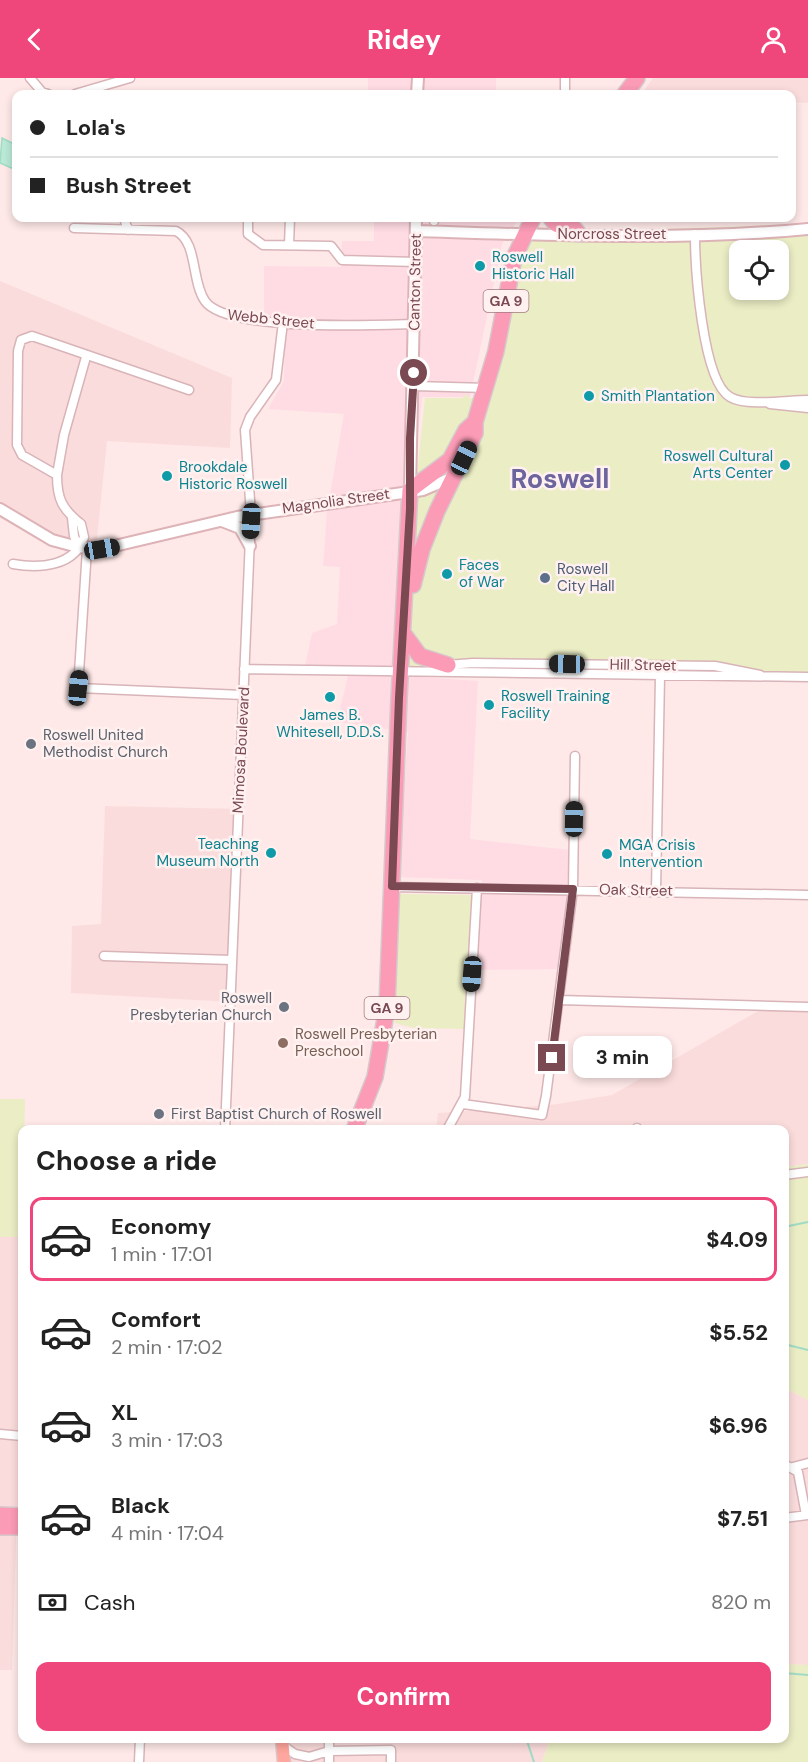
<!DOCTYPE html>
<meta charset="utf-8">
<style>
:root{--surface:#fff;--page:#f2f2f2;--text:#222;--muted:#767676;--line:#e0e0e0;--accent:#ef467c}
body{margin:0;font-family:"DM Sans",sans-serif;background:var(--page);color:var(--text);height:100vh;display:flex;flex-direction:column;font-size:22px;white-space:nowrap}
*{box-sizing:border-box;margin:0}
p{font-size:20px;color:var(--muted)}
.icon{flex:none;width:33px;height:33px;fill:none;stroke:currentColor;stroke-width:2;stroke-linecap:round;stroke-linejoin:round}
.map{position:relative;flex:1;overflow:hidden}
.details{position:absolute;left:18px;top:1047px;width:771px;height:618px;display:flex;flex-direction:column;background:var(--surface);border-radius:12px;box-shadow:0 3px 9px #0003}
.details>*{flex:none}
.hud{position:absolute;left:12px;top:12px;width:784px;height:132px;border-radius:12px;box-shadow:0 3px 9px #0003;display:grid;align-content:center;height:132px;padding:0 18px;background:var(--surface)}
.fabs{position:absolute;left:729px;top:162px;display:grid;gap:12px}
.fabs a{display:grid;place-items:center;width:60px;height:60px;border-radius:12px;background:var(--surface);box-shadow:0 3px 9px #0003;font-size:30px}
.end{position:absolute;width:27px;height:27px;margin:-14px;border:8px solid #7a4952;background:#fff;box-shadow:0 0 0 3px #fff}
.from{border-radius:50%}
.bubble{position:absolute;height:42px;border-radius:12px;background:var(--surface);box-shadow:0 3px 9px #0003;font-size:20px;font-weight:700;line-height:42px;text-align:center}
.car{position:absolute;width:18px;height:36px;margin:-18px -9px;border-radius:8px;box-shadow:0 0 4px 2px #0007;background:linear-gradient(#222 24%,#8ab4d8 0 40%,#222 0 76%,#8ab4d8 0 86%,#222 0)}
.hud b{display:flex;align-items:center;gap:21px;height:57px;font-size:22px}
.hud b+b{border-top:2px solid var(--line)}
.hud i{width:15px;height:15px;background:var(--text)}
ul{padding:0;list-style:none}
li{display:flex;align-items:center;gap:18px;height:84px;margin:0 12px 9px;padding:0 6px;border:3px solid transparent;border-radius:12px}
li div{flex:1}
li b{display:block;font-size:22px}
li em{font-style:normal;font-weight:700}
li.on{border-color:var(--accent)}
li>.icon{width:54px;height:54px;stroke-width:1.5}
h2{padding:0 18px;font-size:27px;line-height:72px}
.pay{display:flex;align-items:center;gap:15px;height:66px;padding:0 18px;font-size:22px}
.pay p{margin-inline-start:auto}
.primary-button{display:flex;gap:12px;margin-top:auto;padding:12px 18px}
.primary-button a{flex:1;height:69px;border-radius:12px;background:var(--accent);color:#fff;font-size:24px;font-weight:700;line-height:69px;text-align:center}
header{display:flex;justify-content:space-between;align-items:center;height:78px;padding:0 18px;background:var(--accent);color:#fff;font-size:27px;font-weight:700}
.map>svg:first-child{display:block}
</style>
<header><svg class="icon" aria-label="back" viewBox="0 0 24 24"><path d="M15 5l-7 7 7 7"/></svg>Ridey<svg class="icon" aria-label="person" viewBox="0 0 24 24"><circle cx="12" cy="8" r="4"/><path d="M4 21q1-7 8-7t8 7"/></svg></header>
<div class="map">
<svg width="808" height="1684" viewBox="0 0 808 1684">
<rect width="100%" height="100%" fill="#fee9e8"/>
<path fill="#fbdcdc" d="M653,0H808V25L792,24V16H675L643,14Z
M0,203L232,300L230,370L107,363L95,479L54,468L0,431Z
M105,728L241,731L232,924L71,915L72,848L101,846Z
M765,929L808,931V1086L785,1089L784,1052H436L438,1035L551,1027L612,1017Z
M0,1159H22V1428L17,1431L12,1592H0Z
M785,1310L808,1322V1587L785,1586Z
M397,1660L550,1661L542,1684H286L284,1661L397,1664Z"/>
<path fill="#ffdbe4" d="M368,0H496V16H368Z
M374,140H519L502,166L470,319H422L392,597L478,603L470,761L570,772L560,891L478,892L482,802L398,799L408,654L337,644L350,589L305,588L312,555L337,546L340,489L323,488L327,434L344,336L268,331L284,303L285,242L264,236V188L341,189L342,163H374Z"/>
<path fill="#ebedc5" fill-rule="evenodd" d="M808,146V599L612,592H407L415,415L425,320H462L466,316L469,320H485L512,201L534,155ZM740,172H778V212H740Z
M400,816L473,817L464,951L414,950L395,945Z
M0,1021H25L22,1159H0Z
M808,1086V1322L785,1310L784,1089Z
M785,1586L808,1587V1684H542L550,1661L784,1660Z"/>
<path fill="#bae9d7" stroke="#a0dcc5" stroke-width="1.5" d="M2,60L16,67V92L0,85Z"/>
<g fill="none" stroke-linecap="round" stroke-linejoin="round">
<path stroke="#a0dcc5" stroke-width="2" d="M784,1149L808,1144
M784,1266L808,1272
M784,1595L808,1597
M526,1660L534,1684"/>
<g stroke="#d8b4b8" stroke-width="11">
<path id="street" d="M30,0L42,14L48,16
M75,16L130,0
M565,16V0
M124,140L128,152
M248,140V156L263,167L331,168L342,182L416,184
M434,143V140
M74,150L176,153C198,164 191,203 205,223C226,254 376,247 415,246
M695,156C695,188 702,303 730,319C747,329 788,322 808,322
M289,167L290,140
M414,308L487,310
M770,326L808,330
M57,397L64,357L86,279
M72,440L74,458L78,469
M87,471L78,610L243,617
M13,486C40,491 75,488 84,459L81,446C62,431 57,421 57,397L22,377L17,367L18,273L21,262L32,258L189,312
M447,587L473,585L715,588L760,597
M244,591L808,599
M392,809L808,817
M656,813L660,598
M104,878L232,882
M560,922L808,929
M463,1026L542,1037L546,1018L573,811L575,678
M225,1052L251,436L245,352L250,339L276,302L283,244
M447,1052L465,1019L477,810
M637,1052V1050
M784,1097L808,1094
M0,1356L22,1358
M784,1386L798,1394L806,1437
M793,1389L808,1385
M784,1440L808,1437
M282,1667L295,1676L309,1679L329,1673L391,1672V1684
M139,1684L140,1660
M329,1684V1660"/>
</g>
<g stroke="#ddb3b7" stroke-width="14">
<path id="secondary" d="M417,16L418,0
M416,153C546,157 678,163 808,151
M410,412L416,140
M0,431L52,462L78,469L102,471L237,439L423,412L451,400
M222,443L240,450L250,468"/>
</g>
<g stroke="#d7c8cb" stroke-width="15">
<path id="primary" d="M282,1660L284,1684"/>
</g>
<g stroke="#d7c8cb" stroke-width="18">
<path id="highway" d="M625,16L637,0
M551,140C556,149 563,149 573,149L579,156
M413,507L422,471L437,433L475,355V344L496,273L514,180L533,140
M403,555L420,578L448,587
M354,1052L375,999L387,929L399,620L410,412L450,382L466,352L475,344
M0,1437L22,1438
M0,1449H22"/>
</g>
<use href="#street" stroke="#fff" stroke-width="8"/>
<use href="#secondary" stroke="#fff" stroke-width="10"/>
<use href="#primary" stroke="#ffa69e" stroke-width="12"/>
<use href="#highway" stroke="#fb9bb6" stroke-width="15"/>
</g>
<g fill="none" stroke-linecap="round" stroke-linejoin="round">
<path stroke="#7a4952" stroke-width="8" d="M414,295L410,360V431L399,620L392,808L573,811L552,980"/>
</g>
<g fill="#0f9aa8" stroke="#fff1f0" stroke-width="2">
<circle cx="480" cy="188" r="6"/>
<circle cx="589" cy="318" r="6"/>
<circle cx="785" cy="387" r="6"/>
<circle cx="167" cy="398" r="6"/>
<circle cx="447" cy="496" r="6"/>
<circle cx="330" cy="619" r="6"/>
<circle cx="489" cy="627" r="6"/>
<circle cx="271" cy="775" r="6"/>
<circle cx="607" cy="776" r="6"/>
</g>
<circle fill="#5c6f8a" stroke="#fff1f0" stroke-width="2" cx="545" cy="500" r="6"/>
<g fill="#6b7280" stroke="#fff1f0" stroke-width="2">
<circle cx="31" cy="666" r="6"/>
<circle cx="284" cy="929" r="6"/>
<circle cx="159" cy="1036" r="6"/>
</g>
<circle fill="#8d6e63" stroke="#fff1f0" stroke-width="2" cx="283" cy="965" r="6"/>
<g text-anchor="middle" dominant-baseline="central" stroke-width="5" stroke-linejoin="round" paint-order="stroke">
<g fill="#fff1f0" stroke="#a27b81" stroke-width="1.5">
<rect x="483.5" y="212" width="45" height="22" rx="4.5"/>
<rect x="364.5" y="919" width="45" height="22" rx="4.5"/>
</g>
<g font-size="14" font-weight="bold" fill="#7a4952">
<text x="506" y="223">GA 9</text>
<text x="387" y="930">GA 9</text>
</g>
<g font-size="15" fill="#7a4952" stroke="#fff1f0">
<text x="612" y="156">Norcross Street</text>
<text transform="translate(415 204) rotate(-89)">Canton Street</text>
<text transform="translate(271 241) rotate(6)">Webb Street</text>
<text transform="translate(336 423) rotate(-8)">Magnolia Street</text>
<text transform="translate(643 587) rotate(1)">Hill Street</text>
<text transform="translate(241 672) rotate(-87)">Mimosa Boulevard</text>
<text transform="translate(636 812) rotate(1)">Oak Street</text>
</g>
<g font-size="15" fill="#0d838f" stroke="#fff1f0" text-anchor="start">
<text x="492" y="179">Roswell<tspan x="492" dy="17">Historic Hall</tspan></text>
<text x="601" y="318">Smith Plantation</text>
<text x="773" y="378" text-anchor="end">Roswell Cultural<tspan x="773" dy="17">Arts Center</tspan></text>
<text x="179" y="389">Brookdale<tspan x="179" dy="17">Historic Roswell</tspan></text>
<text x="459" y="487">Faces<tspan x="459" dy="17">of War</tspan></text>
<text x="501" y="618">Roswell Training<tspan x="501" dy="17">Facility</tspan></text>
<text x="330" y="637" text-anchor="middle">James B.<tspan x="330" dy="17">Whitesell, D.D.S.</tspan></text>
<text x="259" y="766" text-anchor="end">Teaching<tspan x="259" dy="17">Museum North</tspan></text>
<text x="619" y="767">MGA Crisis<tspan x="619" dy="17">Intervention</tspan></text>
</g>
<g font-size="15" fill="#4e5e75" stroke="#fff1f0" text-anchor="start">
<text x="557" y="491">Roswell<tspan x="557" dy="17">City Hall</tspan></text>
</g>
<g font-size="15" fill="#5b616d" stroke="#fff1f0" text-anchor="start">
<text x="43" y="657">Roswell United<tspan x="43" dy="17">Methodist Church</tspan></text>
<text x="272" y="920" text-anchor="end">Roswell<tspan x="272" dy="17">Presbyterian Church</tspan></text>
<text x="171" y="1036">First Baptist Church of Roswell</text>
</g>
<g font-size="15" fill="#785e54" stroke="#fff1f0" text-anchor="start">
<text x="295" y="956">Roswell Presbyterian<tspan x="295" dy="17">Preschool</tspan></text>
</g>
<g font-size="27" font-weight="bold" fill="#6c659d" stroke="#fff1f0">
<text x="560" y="400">Roswell</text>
</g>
</g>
</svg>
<div class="fabs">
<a><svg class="icon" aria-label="locate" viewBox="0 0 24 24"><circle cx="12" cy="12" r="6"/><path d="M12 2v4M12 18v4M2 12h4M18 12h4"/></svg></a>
</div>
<i class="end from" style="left:414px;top:295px"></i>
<i class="end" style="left:552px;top:980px"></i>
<div class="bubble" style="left:573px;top:958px;width:99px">3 min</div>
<i class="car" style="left:464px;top:380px;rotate:25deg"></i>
<i class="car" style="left:251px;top:443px;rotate:183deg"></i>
<i class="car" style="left:102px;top:471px;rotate:81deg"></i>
<i class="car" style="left:567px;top:586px;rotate:271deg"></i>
<i class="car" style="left:78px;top:610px;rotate:6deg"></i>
<i class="car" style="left:574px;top:741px;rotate:1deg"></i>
<i class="car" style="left:472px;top:896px;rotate:184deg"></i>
<div class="hud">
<b><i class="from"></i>Lola's</b>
<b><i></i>Bush Street</b>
</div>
<section class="details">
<h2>Choose a ride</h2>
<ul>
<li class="on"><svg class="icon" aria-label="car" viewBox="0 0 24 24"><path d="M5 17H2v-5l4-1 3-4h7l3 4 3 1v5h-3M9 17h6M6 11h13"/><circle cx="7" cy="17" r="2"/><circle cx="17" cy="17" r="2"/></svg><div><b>Economy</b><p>1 min · 17:01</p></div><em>$4.09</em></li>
<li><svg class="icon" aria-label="car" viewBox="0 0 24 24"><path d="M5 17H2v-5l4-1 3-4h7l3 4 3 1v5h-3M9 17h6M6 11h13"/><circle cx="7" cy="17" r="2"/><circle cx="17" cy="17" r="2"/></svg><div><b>Comfort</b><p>2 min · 17:02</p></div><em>$5.52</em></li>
<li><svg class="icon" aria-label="car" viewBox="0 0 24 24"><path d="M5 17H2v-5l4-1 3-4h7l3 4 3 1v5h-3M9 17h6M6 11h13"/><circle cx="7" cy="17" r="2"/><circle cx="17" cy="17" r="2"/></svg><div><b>XL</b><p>3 min · 17:03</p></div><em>$6.96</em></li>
<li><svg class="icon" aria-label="car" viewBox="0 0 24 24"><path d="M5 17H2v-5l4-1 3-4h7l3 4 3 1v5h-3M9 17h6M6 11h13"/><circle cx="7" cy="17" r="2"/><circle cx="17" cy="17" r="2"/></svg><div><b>Black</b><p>4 min · 17:04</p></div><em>$7.51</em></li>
</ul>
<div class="pay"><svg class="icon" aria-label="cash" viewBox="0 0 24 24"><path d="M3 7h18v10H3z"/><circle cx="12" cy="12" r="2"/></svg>Cash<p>820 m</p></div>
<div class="primary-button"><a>Confirm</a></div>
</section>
</div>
